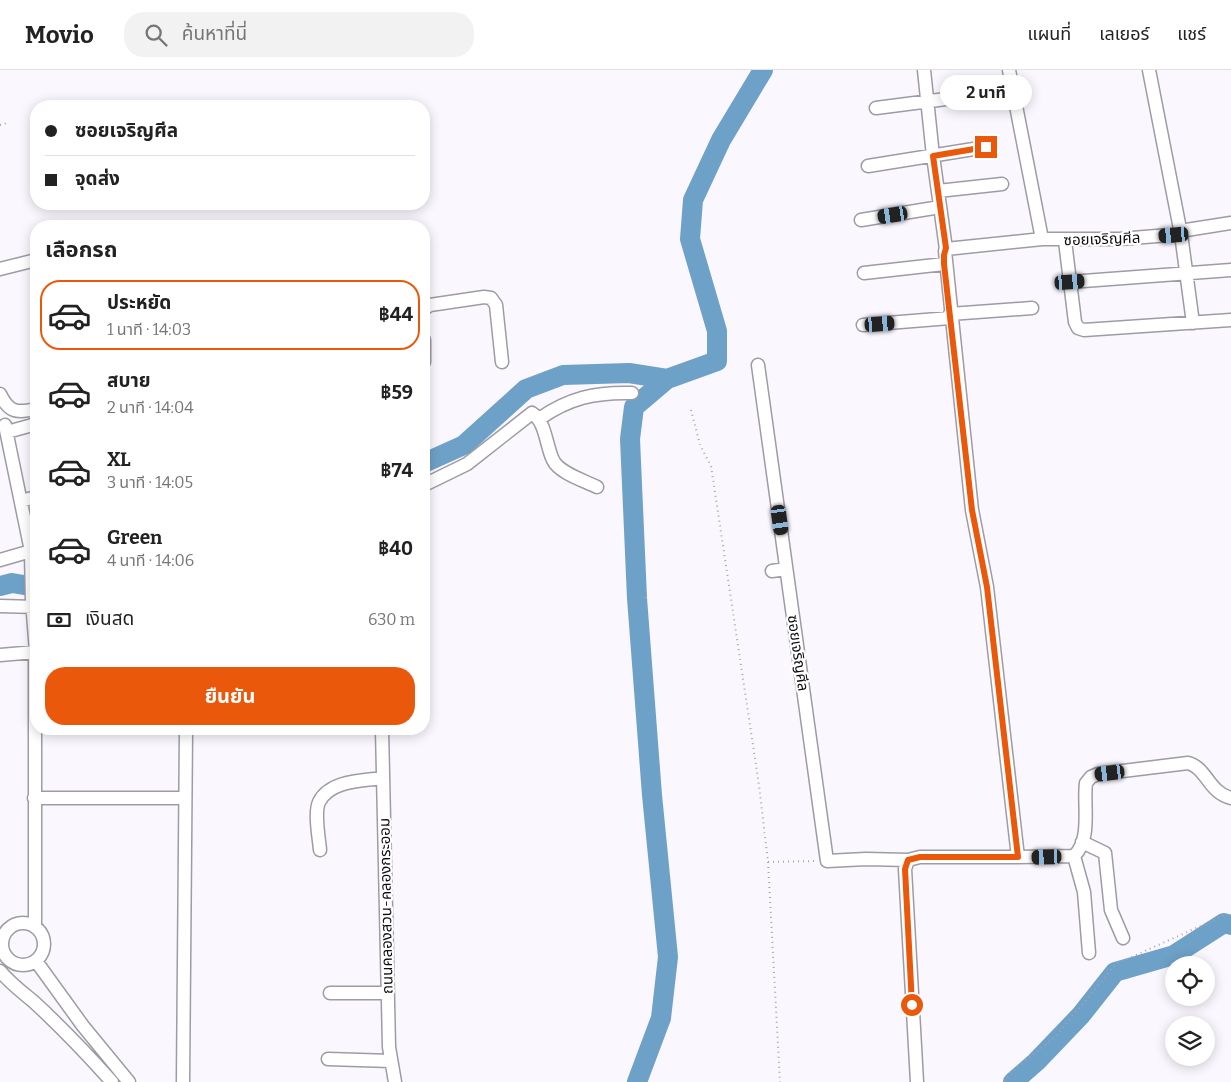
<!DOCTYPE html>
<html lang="th">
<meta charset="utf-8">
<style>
:root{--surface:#fff;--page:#f2f2f2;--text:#222;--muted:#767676;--line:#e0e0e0;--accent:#ea580c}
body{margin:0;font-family:Bitter,"Noto Sans Thai",serif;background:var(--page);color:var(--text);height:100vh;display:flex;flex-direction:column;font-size:19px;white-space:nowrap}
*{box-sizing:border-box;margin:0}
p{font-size:16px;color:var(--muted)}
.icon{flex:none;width:28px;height:28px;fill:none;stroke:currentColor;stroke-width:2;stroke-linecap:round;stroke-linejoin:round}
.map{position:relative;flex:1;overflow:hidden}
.panel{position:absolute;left:30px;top:150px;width:400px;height:515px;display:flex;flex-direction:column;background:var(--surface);border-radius:20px;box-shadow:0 2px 12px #0003}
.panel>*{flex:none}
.top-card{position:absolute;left:30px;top:30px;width:400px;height:110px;border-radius:20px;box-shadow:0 2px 12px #0003;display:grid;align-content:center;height:110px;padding:0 15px;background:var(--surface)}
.controls{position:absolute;left:1165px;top:886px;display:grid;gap:10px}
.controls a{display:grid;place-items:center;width:50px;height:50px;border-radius:50%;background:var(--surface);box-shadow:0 2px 12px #0003;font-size:25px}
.end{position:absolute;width:22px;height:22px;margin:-11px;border:6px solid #ea580c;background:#fff;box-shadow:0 0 0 2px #fff}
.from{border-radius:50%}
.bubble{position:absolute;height:35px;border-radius:18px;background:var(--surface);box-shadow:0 2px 12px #0003;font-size:16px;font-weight:700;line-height:35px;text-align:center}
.car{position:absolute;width:15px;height:30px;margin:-15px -8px;border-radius:6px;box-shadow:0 0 4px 1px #0007;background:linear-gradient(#222 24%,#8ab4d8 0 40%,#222 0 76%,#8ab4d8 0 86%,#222 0)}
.top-card b{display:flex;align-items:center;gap:18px;height:48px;font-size:19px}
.top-card b+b{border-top:1px solid var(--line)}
.top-card i{width:12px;height:12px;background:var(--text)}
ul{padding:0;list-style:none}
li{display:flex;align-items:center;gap:15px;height:70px;margin:0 10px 8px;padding:0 5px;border:2px solid transparent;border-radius:20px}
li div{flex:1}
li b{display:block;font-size:19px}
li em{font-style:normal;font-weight:700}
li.active{border-color:var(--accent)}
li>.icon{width:45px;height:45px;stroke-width:1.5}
h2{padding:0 15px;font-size:22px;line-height:60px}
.pay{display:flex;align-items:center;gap:12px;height:55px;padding:0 15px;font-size:19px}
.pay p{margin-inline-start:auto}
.button{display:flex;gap:10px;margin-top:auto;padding:10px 15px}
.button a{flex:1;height:58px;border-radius:20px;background:var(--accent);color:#fff;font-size:20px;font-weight:700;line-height:58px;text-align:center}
header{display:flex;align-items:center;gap:30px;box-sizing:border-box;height:70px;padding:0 25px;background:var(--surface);border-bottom:1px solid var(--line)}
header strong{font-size:24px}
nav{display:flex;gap:28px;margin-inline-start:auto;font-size:18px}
.search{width:350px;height:45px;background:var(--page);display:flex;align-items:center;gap:12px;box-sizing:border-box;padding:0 18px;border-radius:20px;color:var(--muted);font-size:19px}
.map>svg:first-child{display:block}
</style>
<header>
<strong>Movio</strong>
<div class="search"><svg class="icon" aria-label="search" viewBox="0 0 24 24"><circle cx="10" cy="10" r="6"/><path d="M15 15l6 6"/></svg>ค้นหาที่นี่</div>
<nav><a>แผนที่</a><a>เลเยอร์</a><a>แชร์</a></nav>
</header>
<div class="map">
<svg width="1231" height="1012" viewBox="0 0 1231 1012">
<rect width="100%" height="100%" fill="#faf7fe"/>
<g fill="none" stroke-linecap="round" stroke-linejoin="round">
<path stroke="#6ea1c8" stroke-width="20" d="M424,393L464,375L526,319L563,305L629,303L667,309
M0,516L12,513L36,517
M637,1012L661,948L668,887L652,725L637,528L630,369L634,337L667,309L717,291V261L690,169L693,130L721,70L763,0
M1013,1012L1036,992L1081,945L1115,902L1174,885L1224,853L1231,855"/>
<g stroke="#9f9ba4" stroke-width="15">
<path id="minor" d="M924,0L933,86L946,179
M1009,0L1042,169
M1149,0L1181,164L1193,253
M876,38L1000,22
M868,96L986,77
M938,121L1002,114
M861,150L940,137
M1180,161L1231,153
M1065,171L1075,252L1078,258L1084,260L1231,250
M0,199L36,190
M864,203L944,194
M1070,212L1231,200
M424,239L430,235L484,227L491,228L496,235L502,292
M950,244L1032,238
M863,255L950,248
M424,270V292
M758,295L827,791L866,789L908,790L920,787H1018L987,517L972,440L945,181L946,179L1042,169H1120L1181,164
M0,324C9,343 17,343 36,339
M539,349C569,328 595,322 632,323
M5,355L31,481L32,531L36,582
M7,362L36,354
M424,415L467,394L532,343C546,352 546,376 553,390C559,403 585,411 597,417
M21,431L36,427
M0,490L31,481L36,484
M772,501L786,499
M0,536L36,537
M0,585L35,582V856
M382,659L389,977L395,1012
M34,728H185
M1082,772L1105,783L1111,840L1123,868
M320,780C319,768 314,743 319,732C330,710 362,711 383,708
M1074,786L1084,822L1089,883
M1018,787L1074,786C1092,769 1083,735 1086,713L1091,707L1098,704L1188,693C1207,698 1208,722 1231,728
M908,790L905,799L917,1012
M2 874a21 21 0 1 1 42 0a21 21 0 1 1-42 0Z
M36,891L83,956L129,1012
M0,901C10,913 22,922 34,932C61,957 87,984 112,1012
M330,923H388
M328,989L391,991
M183,1012L186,659"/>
</g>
<path stroke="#a7a5aa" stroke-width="2" stroke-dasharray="1 4" stroke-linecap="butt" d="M0,55L7,53
M691,340L700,375L711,396L759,715L768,792L815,791
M768,792L780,1012
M1005,1012L1010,1003L1055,967L1116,894L1225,845H1231"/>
<use href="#minor" stroke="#fff" stroke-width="12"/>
</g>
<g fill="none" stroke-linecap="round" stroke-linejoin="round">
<path stroke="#ea580c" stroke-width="6" d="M912,935L905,799L908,790L920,787H1018L987,517L972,440L944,194V185L946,178L933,86L986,77"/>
</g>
<g text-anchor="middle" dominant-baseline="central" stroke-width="4.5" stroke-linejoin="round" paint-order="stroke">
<g font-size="15" fill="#0d0c0f" stroke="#fff">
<text transform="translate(1102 169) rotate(-2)">ซอยเจริญศีล</text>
<text transform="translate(798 583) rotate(82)">ซอยเจริญศีล</text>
<text transform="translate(386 836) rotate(-91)">ถนนคลองสวน-คลองกระออม</text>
</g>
</g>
</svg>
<div class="controls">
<a><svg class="icon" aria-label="locate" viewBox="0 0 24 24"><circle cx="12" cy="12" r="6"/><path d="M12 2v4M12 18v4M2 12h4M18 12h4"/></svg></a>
<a><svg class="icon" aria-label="layers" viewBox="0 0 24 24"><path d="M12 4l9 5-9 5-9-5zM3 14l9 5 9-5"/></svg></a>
</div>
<i class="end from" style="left:912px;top:935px"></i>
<i class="end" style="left:986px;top:77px"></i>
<div class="bubble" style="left:940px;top:5px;width:92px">2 นาที</div>
<i class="car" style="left:893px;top:145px;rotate:261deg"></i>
<i class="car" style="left:1174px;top:165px;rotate:265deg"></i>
<i class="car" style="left:1070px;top:212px;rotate:86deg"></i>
<i class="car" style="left:880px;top:254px;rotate:86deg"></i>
<i class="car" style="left:780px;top:450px;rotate:172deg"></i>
<i class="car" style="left:1110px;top:703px;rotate:263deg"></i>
<i class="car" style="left:1047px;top:787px;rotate:268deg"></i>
<div class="top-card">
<b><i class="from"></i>ซอยเจริญศีล</b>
<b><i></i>จุดส่ง</b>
</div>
<section class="panel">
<h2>เลือกรถ</h2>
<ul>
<li class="active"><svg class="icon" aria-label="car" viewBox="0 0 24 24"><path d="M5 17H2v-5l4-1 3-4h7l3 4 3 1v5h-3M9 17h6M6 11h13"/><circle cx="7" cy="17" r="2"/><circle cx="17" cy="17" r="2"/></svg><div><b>ประหยัด</b><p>1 นาที · 14:03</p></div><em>฿44</em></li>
<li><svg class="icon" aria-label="car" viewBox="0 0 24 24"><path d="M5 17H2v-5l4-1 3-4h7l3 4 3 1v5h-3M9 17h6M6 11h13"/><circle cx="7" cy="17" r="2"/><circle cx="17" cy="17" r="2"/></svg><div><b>สบาย</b><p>2 นาที · 14:04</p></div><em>฿59</em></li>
<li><svg class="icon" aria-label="car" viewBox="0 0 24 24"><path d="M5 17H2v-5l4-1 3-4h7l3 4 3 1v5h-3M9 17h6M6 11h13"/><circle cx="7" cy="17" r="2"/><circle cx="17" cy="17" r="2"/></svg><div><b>XL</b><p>3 นาที · 14:05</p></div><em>฿74</em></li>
<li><svg class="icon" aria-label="car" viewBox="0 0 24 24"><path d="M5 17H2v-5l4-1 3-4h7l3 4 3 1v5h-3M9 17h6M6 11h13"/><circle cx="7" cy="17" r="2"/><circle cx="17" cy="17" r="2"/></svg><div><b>Green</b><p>4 นาที · 14:06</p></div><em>฿40</em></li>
</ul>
<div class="pay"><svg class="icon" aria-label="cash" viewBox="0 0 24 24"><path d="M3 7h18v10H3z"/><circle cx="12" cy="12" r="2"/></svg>เงินสด<p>630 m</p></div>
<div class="button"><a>ยืนยัน</a></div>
</section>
</div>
